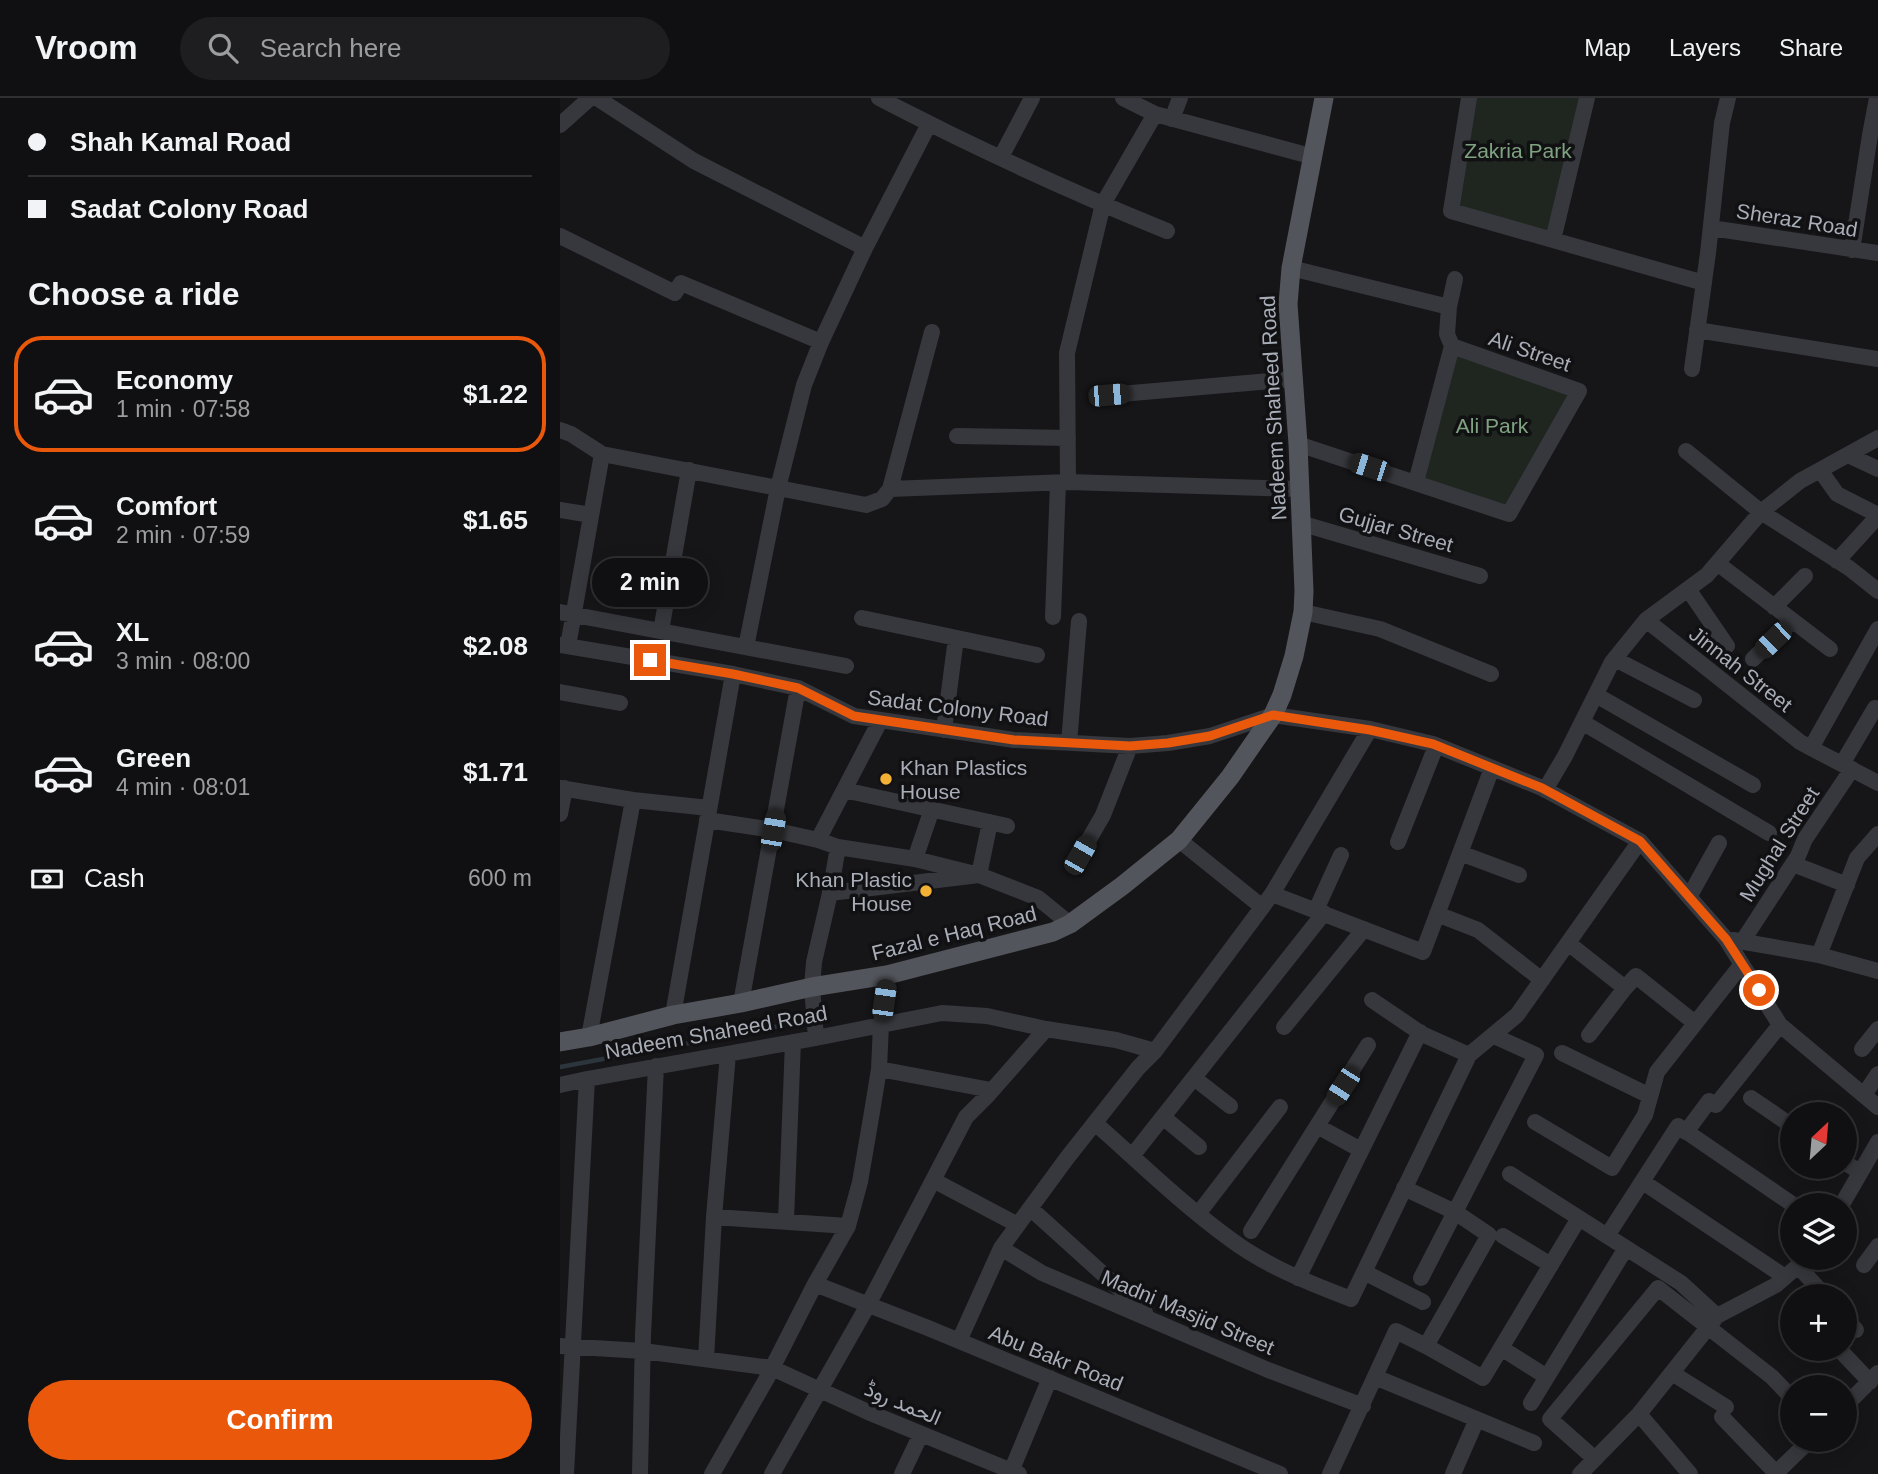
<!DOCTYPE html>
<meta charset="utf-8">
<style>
:root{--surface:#101012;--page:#1e1e20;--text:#f1f3f6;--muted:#9c9d9f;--line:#303032;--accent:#ea580c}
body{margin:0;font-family:Helvetica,Vazirmatn,sans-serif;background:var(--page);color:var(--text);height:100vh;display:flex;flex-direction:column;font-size:26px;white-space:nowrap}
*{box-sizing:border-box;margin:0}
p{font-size:23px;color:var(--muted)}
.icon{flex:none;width:38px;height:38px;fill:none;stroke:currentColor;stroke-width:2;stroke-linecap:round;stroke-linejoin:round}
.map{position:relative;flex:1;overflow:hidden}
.drawer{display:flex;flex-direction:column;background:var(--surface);width:560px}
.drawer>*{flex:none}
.hud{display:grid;align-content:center;height:154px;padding:0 28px;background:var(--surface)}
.needle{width:46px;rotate:26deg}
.fabs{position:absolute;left:1220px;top:1004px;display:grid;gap:14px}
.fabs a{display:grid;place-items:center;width:77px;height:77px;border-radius:50%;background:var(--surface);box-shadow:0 4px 18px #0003,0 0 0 2px var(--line);font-size:35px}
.end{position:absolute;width:32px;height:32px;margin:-16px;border:9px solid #ea580c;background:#fff;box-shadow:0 0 0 4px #fff}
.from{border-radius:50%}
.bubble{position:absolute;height:49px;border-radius:24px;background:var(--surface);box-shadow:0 4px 18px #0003,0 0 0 2px var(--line);font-size:23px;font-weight:800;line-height:49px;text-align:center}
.car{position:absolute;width:21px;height:42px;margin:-21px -10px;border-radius:9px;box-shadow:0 0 5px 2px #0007;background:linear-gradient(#222 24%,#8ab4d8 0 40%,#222 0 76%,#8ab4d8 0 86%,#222 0)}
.hud b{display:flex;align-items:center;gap:24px;height:66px;font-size:26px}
.hud b+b{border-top:2px solid var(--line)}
.hud i{width:18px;height:18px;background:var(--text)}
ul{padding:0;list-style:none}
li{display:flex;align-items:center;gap:21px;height:116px;margin:0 14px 10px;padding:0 14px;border:4px solid transparent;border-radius:28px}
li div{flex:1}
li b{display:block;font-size:26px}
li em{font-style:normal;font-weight:800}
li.on{border-color:var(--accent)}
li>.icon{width:63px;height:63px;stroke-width:1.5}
h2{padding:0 28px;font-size:32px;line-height:84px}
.pay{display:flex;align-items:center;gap:18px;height:77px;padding:0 28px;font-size:26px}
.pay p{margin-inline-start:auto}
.cta{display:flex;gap:14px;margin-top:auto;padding:14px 28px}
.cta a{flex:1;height:80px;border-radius:42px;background:var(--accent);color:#fff;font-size:28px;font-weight:800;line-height:80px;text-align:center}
header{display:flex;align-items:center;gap:42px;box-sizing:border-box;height:98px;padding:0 35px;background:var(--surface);border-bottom:2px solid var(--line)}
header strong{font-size:33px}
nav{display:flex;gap:38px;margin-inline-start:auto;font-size:24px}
.search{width:490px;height:63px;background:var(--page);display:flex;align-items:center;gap:18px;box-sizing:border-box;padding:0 24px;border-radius:38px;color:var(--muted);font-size:26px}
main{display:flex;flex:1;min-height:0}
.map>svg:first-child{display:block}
</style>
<header>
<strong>Vroom</strong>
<div class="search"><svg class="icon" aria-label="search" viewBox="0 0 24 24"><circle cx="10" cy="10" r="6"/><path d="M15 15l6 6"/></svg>Search here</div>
<nav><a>Map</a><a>Layers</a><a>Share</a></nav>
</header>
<main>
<section class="drawer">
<div class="hud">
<b><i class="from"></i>Shah Kamal Road</b>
<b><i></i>Sadat Colony Road</b>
</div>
<h2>Choose a ride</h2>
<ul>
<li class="on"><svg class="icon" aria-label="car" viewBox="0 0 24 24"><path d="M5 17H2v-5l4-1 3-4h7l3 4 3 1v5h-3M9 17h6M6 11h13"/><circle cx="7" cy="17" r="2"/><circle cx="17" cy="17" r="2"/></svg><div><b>Economy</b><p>1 min · 07:58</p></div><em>$1.22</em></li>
<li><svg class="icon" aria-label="car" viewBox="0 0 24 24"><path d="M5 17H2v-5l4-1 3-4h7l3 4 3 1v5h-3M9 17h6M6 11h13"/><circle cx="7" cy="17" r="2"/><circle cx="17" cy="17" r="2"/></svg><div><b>Comfort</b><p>2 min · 07:59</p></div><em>$1.65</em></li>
<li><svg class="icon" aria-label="car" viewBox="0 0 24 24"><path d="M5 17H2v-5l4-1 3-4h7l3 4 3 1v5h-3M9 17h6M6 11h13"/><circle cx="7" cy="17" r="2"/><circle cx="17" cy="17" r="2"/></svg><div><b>XL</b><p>3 min · 08:00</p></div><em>$2.08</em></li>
<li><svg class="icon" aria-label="car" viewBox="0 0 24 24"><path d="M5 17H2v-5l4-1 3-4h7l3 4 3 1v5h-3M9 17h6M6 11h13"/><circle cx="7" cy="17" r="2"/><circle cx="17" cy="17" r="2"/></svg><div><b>Green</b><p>4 min · 08:01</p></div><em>$1.71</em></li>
</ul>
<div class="pay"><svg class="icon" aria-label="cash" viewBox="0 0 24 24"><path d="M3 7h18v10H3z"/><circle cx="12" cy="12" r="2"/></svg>Cash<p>600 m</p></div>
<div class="cta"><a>Confirm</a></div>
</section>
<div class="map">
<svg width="1318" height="1376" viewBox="0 0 1318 1376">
<rect width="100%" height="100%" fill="#161618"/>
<path fill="#1e261f" d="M915,0H1023L990,137L894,110Z
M892,248L1019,293L949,416L856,384Z"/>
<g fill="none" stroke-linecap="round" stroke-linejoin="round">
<path stroke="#2c353c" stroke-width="4.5" d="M0,969L246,923"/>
<path stroke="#37383d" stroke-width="16" d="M37,0L134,63L305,150
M319,0C413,49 509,93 607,133
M563,0L595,16L754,59
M909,0L891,113L1144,185
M595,16L543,106L507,255L508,384L739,391
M612,21L620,0
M0,27L30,0
M441,59L472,0
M1151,130L1318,155
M0,138L115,195L121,185L261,244
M993,142L1027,0
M1292,152L1310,37L1317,0
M731,170L889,209
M1137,232L1318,261
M892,248L887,236L889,209L895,181
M1132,271L1148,155L1162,25L1168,0
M549,297L734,281
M0,332L11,336L42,356L306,407L322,401L330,391L508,384
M397,338L508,340
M738,346L949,416L1019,293L892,248L856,384
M1126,353L1201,414L1289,470L1318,493
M1288,357L1318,371
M1260,372L1277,396L1318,417
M330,391L372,234
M0,412L31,417
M740,425L920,478
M1277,463L1318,418
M1157,465L1270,551
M1128,491L1167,548
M1214,509L1245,478
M0,514L286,568
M743,514L820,531L931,576
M493,519L498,385
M302,520L477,557
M1086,522L1240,644L1251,650
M1318,531L1251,650L1318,685
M101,533L129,372
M0,547L173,576L238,590L294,618L454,642L570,648L608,645L650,638L713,617L810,631L873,646L982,690L1080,743L1166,841L1220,927L1318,1009
M8,548L42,356
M186,549L218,390L244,287L261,244L305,150L369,26
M1055,561L1134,602
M1193,561L1232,523
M0,594L60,605
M1036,597L1193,687
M1022,624L1209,735
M384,632L396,540
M509,645L519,523
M1282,666L1315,610L1318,612
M0,690L73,702L149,710
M284,692L447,728
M985,692L1005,658L1052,564L1086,522L1147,477L1201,414L1240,383L1318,340
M0,716L5,690
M147,722L213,732L258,742L278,749L355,761L419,777L478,800L510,826
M258,742L320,623
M619,742L701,808
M838,744L876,648
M900,755L959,777
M520,757L543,717L570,648
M355,761L372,711
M1233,766L1287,787
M270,795L419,777L430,724
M712,796L863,854L932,670
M1129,799L1159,745
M756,812L781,757
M877,816L918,832L982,882
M1173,842L1259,857L1318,873
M1182,844L1238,758L1245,741L1292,671
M1008,845L1065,890L1076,878L1135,925
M1259,857L1297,760L1318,736
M812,902L862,936L909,957L957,917L1080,743
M181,905L238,590
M113,917L173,576
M724,929L804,831
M1029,937L1065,890
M29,939L73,702
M256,940L252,889L254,864L270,795L278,749
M1302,951L1318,931
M1002,955L1090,998
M319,971L431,992
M634,980L670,1008
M0,987L27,981L256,940L382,915L427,918L486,931L556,942L595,953
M1304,997L1318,976
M1191,1000L1232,1028
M603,1019L639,1049
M975,1024L1052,1070L1085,1017L1097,974L1182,866
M535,1025C579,1064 622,1106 670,1141C706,1168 749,1185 791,1201L909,957
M757,1028L801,1052
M1126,1034L1149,1003L1156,1007L1220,927
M572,1058L764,815
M1284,1064L1300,1074
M950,1076L1121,1185L1157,1218
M373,1082L458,1127
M1083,1084L1225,1179
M1281,1108L1318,1044
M470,1110L585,1214
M638,1116L720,1009
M154,1119L288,1128
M226,1122L233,944
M691,1133L808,947
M943,1138L991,1167
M1047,1138L1118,1028L1235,1108
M441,1150L482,1175L708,1272L803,1308
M1304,1167L1318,1148
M1238,1168L1266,1199
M804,1174L863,1204
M738,1180L860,934
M861,1180L976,957L934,938
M255,1186L368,1230L720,1376
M1284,1219L1296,1232
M399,1243L441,1150L507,1060L578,970L595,953L712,796L810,631
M0,1248L83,1253L212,1270L308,1314L459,1376
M866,1248L923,1280L1019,1120
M941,1250L987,1279
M1279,1251L1310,1284
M146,1261L154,1119L168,956
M1112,1275L1166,1309
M815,1279L974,1345
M971,1305L1066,1150
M1284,1309L1318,1275
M1079,1316L1130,1376
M1162,1319L1216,1375
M1035,1361L990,1321L1098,1190L1212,1279L1232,1300
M6,1376L27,981
M80,1376L83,1237L96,968
M152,1376L207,1280L255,1186L288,1128L300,1084L312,1014L319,971L321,927L327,877
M212,1376L308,1207L406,1019L428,997L486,931
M342,1376L361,1336
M450,1376L490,1280
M770,1376L836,1233L866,1248L929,1137L895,1114L844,1090
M893,1376L917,1321
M1020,1376L1079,1316L1157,1218L1216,1187L1247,1160
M1215,1376L1250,1342"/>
<path stroke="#53555c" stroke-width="19" d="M0,944L29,939L113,917L181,905L252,889L327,877L493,834L510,826L562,788L619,742L670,679L713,617L722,597L734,558L743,514L744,493L738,346L728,206L731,170L764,0"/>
</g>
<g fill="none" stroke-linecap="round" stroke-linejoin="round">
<path stroke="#ea580c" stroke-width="9" d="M90,562L173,576L238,590L294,618L454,642L570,648L608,645L650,638L713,617L810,632L873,646L982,690L1080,743L1166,841L1199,892"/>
</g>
<g fill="#f2b134" stroke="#111113" stroke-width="2.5">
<circle cx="326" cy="681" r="7"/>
<circle cx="366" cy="793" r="7"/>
</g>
<g text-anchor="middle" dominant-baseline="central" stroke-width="7" stroke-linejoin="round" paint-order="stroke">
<g font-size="21" fill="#7fa381" stroke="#111113">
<text x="958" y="52">Zakria Park</text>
<text x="932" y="327">Ali Park</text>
</g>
<g font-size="21" fill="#a8adb8" stroke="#111113">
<text transform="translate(1237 122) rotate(9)">Sheraz Road</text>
<text transform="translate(970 253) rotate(19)">Ali Street</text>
<text transform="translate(713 310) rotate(-93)">Nadeem Shaheed Road</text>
<text transform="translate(836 431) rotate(16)">Gujjar Street</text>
<text transform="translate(1181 571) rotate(38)">Jinnah Street</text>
<text transform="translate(398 610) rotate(7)">Sadat Colony Road</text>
<text transform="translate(1219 746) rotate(-58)">Mughal Street</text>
<text transform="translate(394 835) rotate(-14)">Fazal e Haq Road</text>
<text transform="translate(156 934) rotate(-10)">Nadeem Shaheed Road</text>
<text transform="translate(628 1214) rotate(23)">Madni Masjid Street</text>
<text transform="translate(496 1260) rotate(22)">Abu Bakr Road</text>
<text transform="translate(343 1305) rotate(23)">الحمد روڈ</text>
</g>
<g font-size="21" fill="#a8adb8" stroke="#111113" text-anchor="start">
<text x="340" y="669">Khan Plastics<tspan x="340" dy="24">House</tspan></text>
<text x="352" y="781" text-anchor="end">Khan Plastic<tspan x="352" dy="24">House</tspan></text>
</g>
</g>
</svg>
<div class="fabs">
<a><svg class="needle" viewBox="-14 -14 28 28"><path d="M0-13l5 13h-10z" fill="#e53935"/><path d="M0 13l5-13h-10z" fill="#9c9d9f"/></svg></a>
<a><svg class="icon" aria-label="layers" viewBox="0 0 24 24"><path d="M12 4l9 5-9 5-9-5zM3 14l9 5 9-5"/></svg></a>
<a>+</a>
<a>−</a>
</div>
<i class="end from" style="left:1199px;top:892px"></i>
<i class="end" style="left:90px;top:562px"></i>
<div class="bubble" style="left:32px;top:460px;width:116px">2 min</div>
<i class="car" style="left:549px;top:297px;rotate:85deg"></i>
<i class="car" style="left:809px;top:369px;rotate:288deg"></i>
<i class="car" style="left:1213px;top:542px;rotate:226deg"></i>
<i class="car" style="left:213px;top:732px;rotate:10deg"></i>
<i class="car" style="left:520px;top:757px;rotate:30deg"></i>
<i class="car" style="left:324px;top:902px;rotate:8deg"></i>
<i class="car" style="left:783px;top:988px;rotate:213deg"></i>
</div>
</main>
